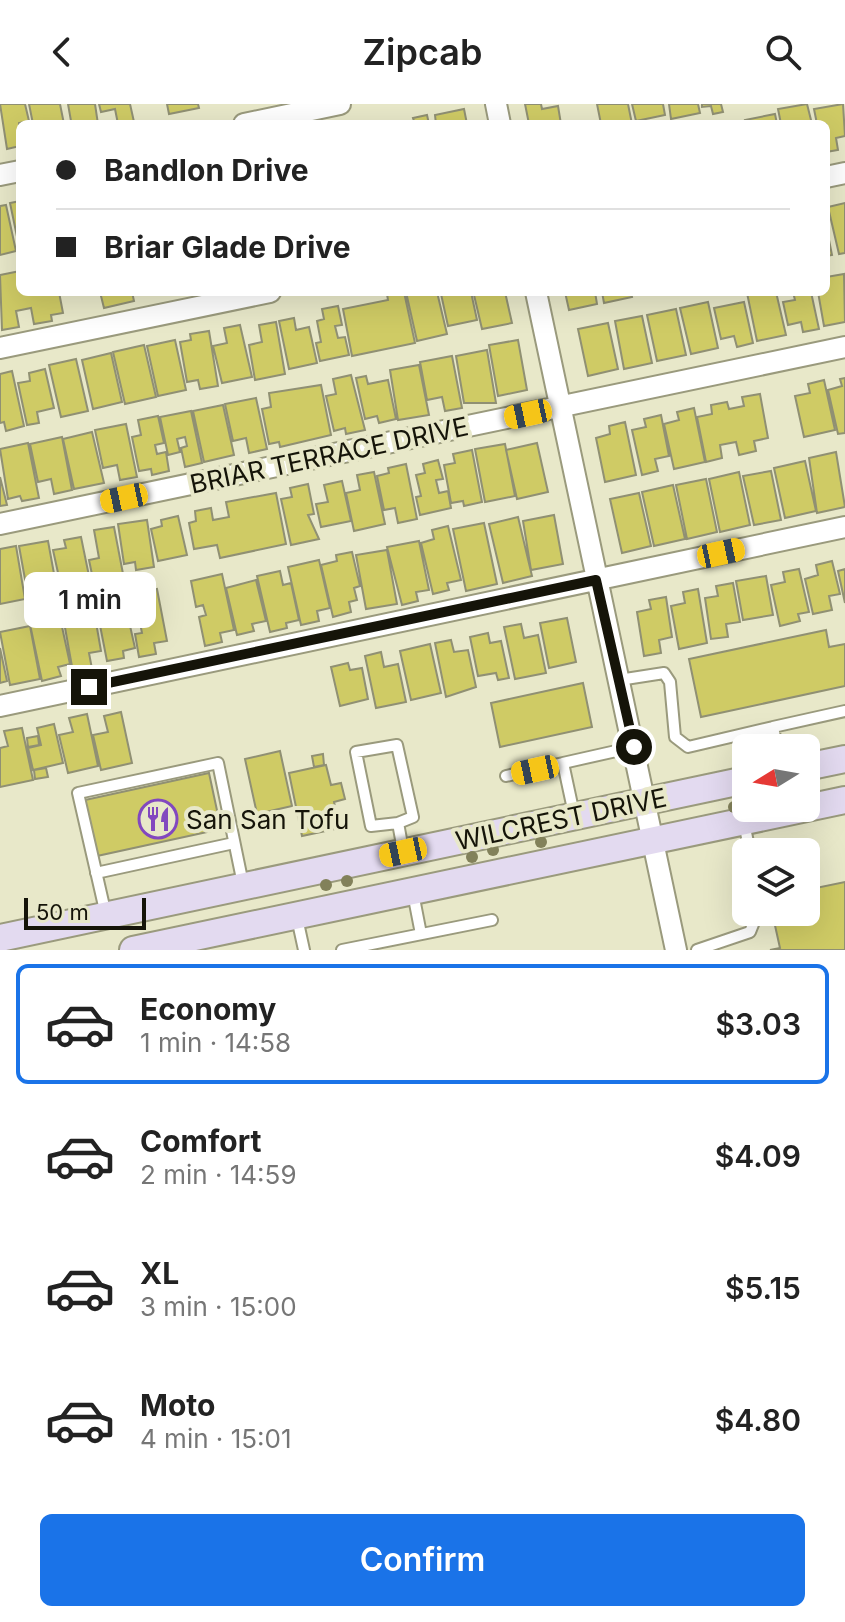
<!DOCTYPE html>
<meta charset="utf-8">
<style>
:root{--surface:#fff;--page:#f2f2f2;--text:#222;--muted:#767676;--line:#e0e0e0;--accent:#1a73e8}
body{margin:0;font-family:Inter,sans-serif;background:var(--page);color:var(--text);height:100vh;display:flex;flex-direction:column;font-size:30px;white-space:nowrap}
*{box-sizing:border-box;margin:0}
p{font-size:26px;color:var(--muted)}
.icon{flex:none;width:44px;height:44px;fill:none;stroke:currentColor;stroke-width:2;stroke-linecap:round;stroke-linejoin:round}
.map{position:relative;height:846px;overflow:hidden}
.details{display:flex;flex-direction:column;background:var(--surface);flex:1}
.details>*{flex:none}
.hud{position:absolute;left:16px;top:16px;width:814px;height:176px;border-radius:12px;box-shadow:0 8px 32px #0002;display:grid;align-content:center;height:176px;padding:0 40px;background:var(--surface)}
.needle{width:52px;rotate:259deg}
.buttons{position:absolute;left:732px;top:630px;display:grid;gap:16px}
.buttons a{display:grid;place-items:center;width:88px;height:88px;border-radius:12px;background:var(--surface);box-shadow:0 8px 32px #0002;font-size:40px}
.scale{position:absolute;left:24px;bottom:20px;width:122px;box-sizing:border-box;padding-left:8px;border:4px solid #151409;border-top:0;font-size:22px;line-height:28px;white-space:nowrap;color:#151409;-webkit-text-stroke:6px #e8e8c9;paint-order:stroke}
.end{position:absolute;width:36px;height:36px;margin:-18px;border:10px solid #151409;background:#fff;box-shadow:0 0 0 4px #fff}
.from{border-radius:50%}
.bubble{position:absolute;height:56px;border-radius:12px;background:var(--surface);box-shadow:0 8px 32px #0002;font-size:26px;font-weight:600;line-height:56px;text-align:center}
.car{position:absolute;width:24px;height:48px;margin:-24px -12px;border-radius:10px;box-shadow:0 0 6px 2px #0007;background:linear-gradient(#f5c518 24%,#345 0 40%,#f5c518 0 76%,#345 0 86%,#f5c518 0)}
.hud b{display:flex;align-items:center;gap:28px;height:76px;font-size:30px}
.hud b+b{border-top:2px solid var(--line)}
.hud i{width:20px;height:20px;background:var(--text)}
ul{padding:14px 0 0;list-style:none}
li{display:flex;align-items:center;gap:24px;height:120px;margin:0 16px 12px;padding:0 24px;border:4px solid transparent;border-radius:12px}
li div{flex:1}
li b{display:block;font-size:30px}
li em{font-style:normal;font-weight:600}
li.selected{border-color:var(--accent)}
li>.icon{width:72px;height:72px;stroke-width:1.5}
.primary-button{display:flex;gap:16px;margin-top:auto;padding:16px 40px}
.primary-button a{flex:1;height:92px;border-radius:12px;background:var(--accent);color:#fff;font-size:32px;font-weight:600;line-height:92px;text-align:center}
header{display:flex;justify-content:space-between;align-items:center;height:104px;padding:0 40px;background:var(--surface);font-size:36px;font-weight:600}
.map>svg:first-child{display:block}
</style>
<header><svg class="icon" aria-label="back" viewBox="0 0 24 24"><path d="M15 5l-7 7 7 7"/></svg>Zipcab<svg class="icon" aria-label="search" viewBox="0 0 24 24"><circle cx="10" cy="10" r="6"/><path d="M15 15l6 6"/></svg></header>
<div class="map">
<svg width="845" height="846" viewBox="0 0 845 846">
<rect width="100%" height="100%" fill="#e8e8c9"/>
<path fill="#cfcb65" stroke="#909073" stroke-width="2" d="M0,0H25L29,17L19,19L20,42L7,45Z
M29,0H60L64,20H33Z
M68,0H95L98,20L71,17Z
M99,0H130L134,18L118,20L115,5L101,8Z
M167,0H198L199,4L169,10Z
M525,0H541L542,5L558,2L561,20H529Z
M597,0H628L632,20H601Z
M632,0H663L665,11L636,17Z
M669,0H698L700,9L671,15Z
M702,0H721L723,8L713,10L711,2L702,3Z
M807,0L812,20H781L778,5Z
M843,0L845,32L836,34L838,46L826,48V20H817L814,5Z
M464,5L467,20H436L435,11Z
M775,10L777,20H746L745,16Z
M427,11L429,20H415L413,14Z
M20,97V147L10,99Z
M845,99V149L839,150L828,103Z
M6,101L16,147L0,151V102Z
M826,121L832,151L826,152Z
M20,167V188H59L63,209L51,211L52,217L34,220L31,204L16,207L19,223L2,226L0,171Z
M844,170L845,218L824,222L818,188H826V173Z
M100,188H132L134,197L104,204Z
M404,188L415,239L352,252L343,205L388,196L387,190Z
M406,188H437L447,230L417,237Z
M471,188L477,216L448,222L441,190Z
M488,188H505L512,219L482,225L474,191Z
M565,188H595L597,200L569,206Z
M602,188H631L632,193L604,199Z
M776,188L786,231L757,237L747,189Z
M793,188H811L819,225L803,228L801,218L788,221L783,198L795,196Z
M708,198L718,244L691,250L680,204Z
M744,198L753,239L737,243L734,232L721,235L714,204Z
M338,202L342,221L335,222L338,234L345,233L349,251L320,257L316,239L321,238L317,217L324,215L322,205Z
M676,205L686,251L657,257L647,211Z
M642,212L652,259L624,265L615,217Z
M294,214L296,226L309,223L317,259L289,265L279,217Z
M276,218L285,270L255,276L249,241L262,238L259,221Z
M608,219L618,265L588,272L578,225Z
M240,221L252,273L222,279L213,242L227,239L224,224Z
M209,227L218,282L200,285L198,276L187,278L180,238L191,236L190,230Z
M175,236L186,286L158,292L147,242Z
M518,236L527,286L498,292L489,241Z
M144,241L156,293L125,300L113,248Z
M487,246L496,299H464L456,252Z
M111,249L122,298L93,305L82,256Z
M452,252L462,304L445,307L442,293L427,296L420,258Z
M76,255L88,307L61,313L49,261Z
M419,261L429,311L398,316L390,266Z
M45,265L54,304L37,308L39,319L27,321L18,279L30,277L29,269Z
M12,267L24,322L6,327L4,318L0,319V270Z
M351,271L365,326L346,330L345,324L334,327L326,292L336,290L333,275Z
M366,272L368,280L388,276L396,315L379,319L377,312L365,315L356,274Z
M845,274V329L838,330L828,286L842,282L840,275Z
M824,276L835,326L804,333L795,292L810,289L808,280Z
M321,281L331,331L280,343L279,338L269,340L262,305L271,303L269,289Z
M760,290L768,334L754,337L756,347L739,351L736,338L720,341L722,354L706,358L697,313L712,310L711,301L727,298L729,305L744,302L742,293Z
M256,294L267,345L249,349L246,334L233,337L225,300Z
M223,301L234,351L204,358L193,307Z
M694,304L705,358L674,365L664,320L679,316L677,308Z
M191,307L202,359L185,363L181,344L187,342L185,333L177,335L180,348L168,351L160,313Z
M661,311L669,352L655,355L658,367L642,371L632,326L646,323L644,315Z
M158,312L164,339L155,341L157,350L166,348L169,367L152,371L151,365L139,367L132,333L141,331L138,316Z
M625,318L636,371L605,378L596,334L610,330L609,322Z
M126,320L137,373L120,376L117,361L103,364L95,326Z
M92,328L104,379L74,385L63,335Z
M62,333L72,386L54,390L51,375L38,378L30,340Z
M28,339L39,394L22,397L20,392L8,395L0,345Z
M537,339L548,388L517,395L506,346Z
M505,340L515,392L485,398L475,345Z
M472,346L482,398L464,402L463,397L451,399L444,361L455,359L453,350Z
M836,348L845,403L817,409L809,354Z
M438,356L443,375L436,376L439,389L448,387L451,404L420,411L416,393L421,392L416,371L425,369L423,360Z
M805,357L816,407L785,414L774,364Z
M406,360L417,415L398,419L395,404L384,406L377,372L389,369L388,364Z
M771,367L781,416L754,421L743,372Z
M374,368L385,420L354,427L346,389L360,386L357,371Z
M739,368L750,421L720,428L709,375Z
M0,373L7,401L0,402Z
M706,375L717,428L687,435L676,381Z
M342,377L351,417L321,423L316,400L328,398L324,381Z
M308,380L314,410L308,411L319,435L291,441L281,395L292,393L290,384Z
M673,381L685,435L654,442L642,388Z
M276,389L286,440L220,454L217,441L194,445L189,419L196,417L195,407L211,404L213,416L229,413L226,398Z
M639,389L651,442L622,449L610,395Z
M554,411L563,460L531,466L523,417Z
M178,412L187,451L158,457L151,425L162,422L161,416Z
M518,413L532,472L503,479L489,420Z
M147,416L154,463L136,466L135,458L124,460L118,420Z
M484,419L497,480L466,487L453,425Z
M448,422L461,476L447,479L449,486L433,490L421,439L434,435L432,426Z
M114,423L124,475L94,480L89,456L99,454L94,426Z
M81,433L89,472L60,478L53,446L66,444L64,436Z
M48,437L57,486L28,492L19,442Z
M419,437L429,486L416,488L418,497L402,501L387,443Z
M16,442L25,495L0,500V445Z
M387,446L397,500L366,505L356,451Z
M352,448L360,482L354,484L357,496L349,498L351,508L333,513L321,461L337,457L336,451Z
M319,456L330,504L317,507L319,517L301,521L288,463Z
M832,457L840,490L829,492L832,506L813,510L805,475L818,471L816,461Z
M799,465L809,508L798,510L800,517L780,522L771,481L785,478L783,468Z
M845,465V499L838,467Z
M280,467L283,481L291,479L299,516L286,519L287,524L270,528L257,472Z
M222,470L234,526L220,529L222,538L205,542L199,513L206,511L203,501L196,503L191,477Z
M766,472L773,511L743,516L736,477Z
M256,476L266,517L252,520L254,527L237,531L226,484Z
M733,479L740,518L726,520L728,533L711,535L705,494L718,492L716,482Z
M157,485L167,537L154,539L156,550L139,553L135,530L142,529L139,514L129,516L124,491Z
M698,485L707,539L679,545L671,502L685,499L683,488Z
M666,493L672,533L659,536L661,549L644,552L637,508L651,505L649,496Z
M124,495L135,544L123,547L124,554L107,557L96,501Z
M93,501L101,547L89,549L92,565L73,568L62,507Z
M58,504L70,560L58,563L61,572L42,577L28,511Z
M567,514L576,558L549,564L540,519Z
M521,520L524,534L538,531L546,569L515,575L504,523Z
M30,522L40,575L10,581L0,528Z
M826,526L829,543L845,540V582L701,613L689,555Z
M488,529L490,539L501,537L509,574L498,576L496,569L478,572L470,533Z
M451,536L454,548L468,546L476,583L446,593L435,539Z
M430,540L441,589L411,596L400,547Z
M0,544L7,577L0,579Z
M381,548L384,563L398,560L406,598L376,604L365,552Z
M348,559L350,566L362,564L368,595L340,602L331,563Z
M583,579L592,623L500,643L491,599Z
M121,608L132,659L101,666L93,631L108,628L104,612Z
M87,610L98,662L68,669L59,631L73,628L69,614Z
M54,620L63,659L33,666L28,644L41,641L37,624Z
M22,624L33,676L0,683V644L8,642L4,627Z
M38,632L39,641L28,643L27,634Z
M280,647L292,702L257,710L245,655Z
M323,650L324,661L314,663L312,652Z
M326,661L331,681L341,679L345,695L334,698L340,724L302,732L289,669Z
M46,664L48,673L35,675L34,666Z
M209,669L221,725L97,752L85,696Z
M845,778V846H770L780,844L772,808H806V786Z"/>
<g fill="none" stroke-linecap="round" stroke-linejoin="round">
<g stroke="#9a9a7d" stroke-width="14">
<path id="lane" d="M619,576L664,569L670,578L675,633L688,643L773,623L777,644
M773,623L845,607
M506,672L563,659
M574,710L563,659L634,643
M398,719L413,713L397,641L356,648L371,722L398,719L403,746
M744,719L750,748
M96,769L234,739
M413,789L421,830
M106,811L78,689L218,659L243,780
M297,814L304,846
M342,846L492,816
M697,846L750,828L758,808"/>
</g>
<g stroke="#9a9a7d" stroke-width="24">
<path id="street" d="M496,0L500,20
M244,20L340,0
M0,71L20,67
M826,73L845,69
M536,188L676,846
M0,244L270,188
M0,420L845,243
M0,602L845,423"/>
</g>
<g stroke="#9a9a7d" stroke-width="30">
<path id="secondary" d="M806,663L845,655
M0,834L746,676
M133,846L845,696"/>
</g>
<use href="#lane" stroke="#fff" stroke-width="10"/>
<use href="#street" stroke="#fff" stroke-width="20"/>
<use href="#secondary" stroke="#e3daf0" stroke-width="26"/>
</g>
<g fill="#82815a">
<circle cx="734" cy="703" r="6"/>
<circle cx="541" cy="738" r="6"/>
<circle cx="493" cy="746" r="6"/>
<circle cx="472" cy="753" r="6"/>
<circle cx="347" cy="777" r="6"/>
<circle cx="326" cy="781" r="6"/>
</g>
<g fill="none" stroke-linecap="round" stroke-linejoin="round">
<path stroke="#151409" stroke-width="10" d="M89,583L596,476L634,643"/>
</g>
<defs>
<g id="restaurant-ring" transform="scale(2)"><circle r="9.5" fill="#e8e8c9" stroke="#8248bf" stroke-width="1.5"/><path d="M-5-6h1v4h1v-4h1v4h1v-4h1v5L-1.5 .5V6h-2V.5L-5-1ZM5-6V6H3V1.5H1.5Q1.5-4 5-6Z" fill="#8248bf"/></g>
</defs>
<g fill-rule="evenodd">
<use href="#restaurant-ring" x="158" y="715"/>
</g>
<g text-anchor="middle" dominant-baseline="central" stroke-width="8" stroke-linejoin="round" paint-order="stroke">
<g font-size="26" fill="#151409" stroke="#e8e8c9">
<text transform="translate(329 351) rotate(-12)">BRIAR TERRACE DRIVE</text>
<text transform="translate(561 715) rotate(-12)">WILCREST DRIVE</text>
</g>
<g font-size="26" fill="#151409" stroke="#e8e8c9" text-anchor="start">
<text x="186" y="715">San San Tofu</text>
</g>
</g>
</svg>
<div class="buttons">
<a><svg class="needle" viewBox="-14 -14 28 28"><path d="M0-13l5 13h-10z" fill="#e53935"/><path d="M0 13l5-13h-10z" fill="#767676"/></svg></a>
<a><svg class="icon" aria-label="layers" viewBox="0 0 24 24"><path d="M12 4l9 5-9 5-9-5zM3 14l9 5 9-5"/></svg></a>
</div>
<div class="scale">50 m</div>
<i class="end from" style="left:634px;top:643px"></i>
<i class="end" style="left:89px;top:583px"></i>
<div class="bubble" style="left:24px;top:468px;width:132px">1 min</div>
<i class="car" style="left:528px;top:310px;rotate:258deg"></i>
<i class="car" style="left:124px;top:394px;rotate:258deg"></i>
<i class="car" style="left:721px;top:449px;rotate:78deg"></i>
<i class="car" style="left:535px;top:666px;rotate:258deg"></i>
<i class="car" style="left:403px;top:748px;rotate:258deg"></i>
<div class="hud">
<b><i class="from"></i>Bandlon Drive</b>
<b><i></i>Briar Glade Drive</b>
</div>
</div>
<section class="details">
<ul>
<li class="selected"><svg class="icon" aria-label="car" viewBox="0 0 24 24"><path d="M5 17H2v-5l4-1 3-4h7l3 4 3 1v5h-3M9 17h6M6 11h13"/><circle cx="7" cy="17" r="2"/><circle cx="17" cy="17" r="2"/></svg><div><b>Economy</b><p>1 min · 14:58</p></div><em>$3.03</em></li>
<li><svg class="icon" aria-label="car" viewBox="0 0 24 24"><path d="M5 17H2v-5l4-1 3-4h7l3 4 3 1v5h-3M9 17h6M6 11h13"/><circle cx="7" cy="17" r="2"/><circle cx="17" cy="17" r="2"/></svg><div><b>Comfort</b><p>2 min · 14:59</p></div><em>$4.09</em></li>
<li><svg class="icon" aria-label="car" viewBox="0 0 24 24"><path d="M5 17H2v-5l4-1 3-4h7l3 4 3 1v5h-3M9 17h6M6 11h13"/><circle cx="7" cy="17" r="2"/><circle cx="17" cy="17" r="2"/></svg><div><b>XL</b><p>3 min · 15:00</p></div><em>$5.15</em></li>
<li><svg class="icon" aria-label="car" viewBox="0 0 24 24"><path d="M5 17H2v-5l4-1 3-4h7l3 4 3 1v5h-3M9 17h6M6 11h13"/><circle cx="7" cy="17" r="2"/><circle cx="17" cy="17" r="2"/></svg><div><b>Moto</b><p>4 min · 15:01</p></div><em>$4.80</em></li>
</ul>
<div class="primary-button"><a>Confirm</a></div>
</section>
